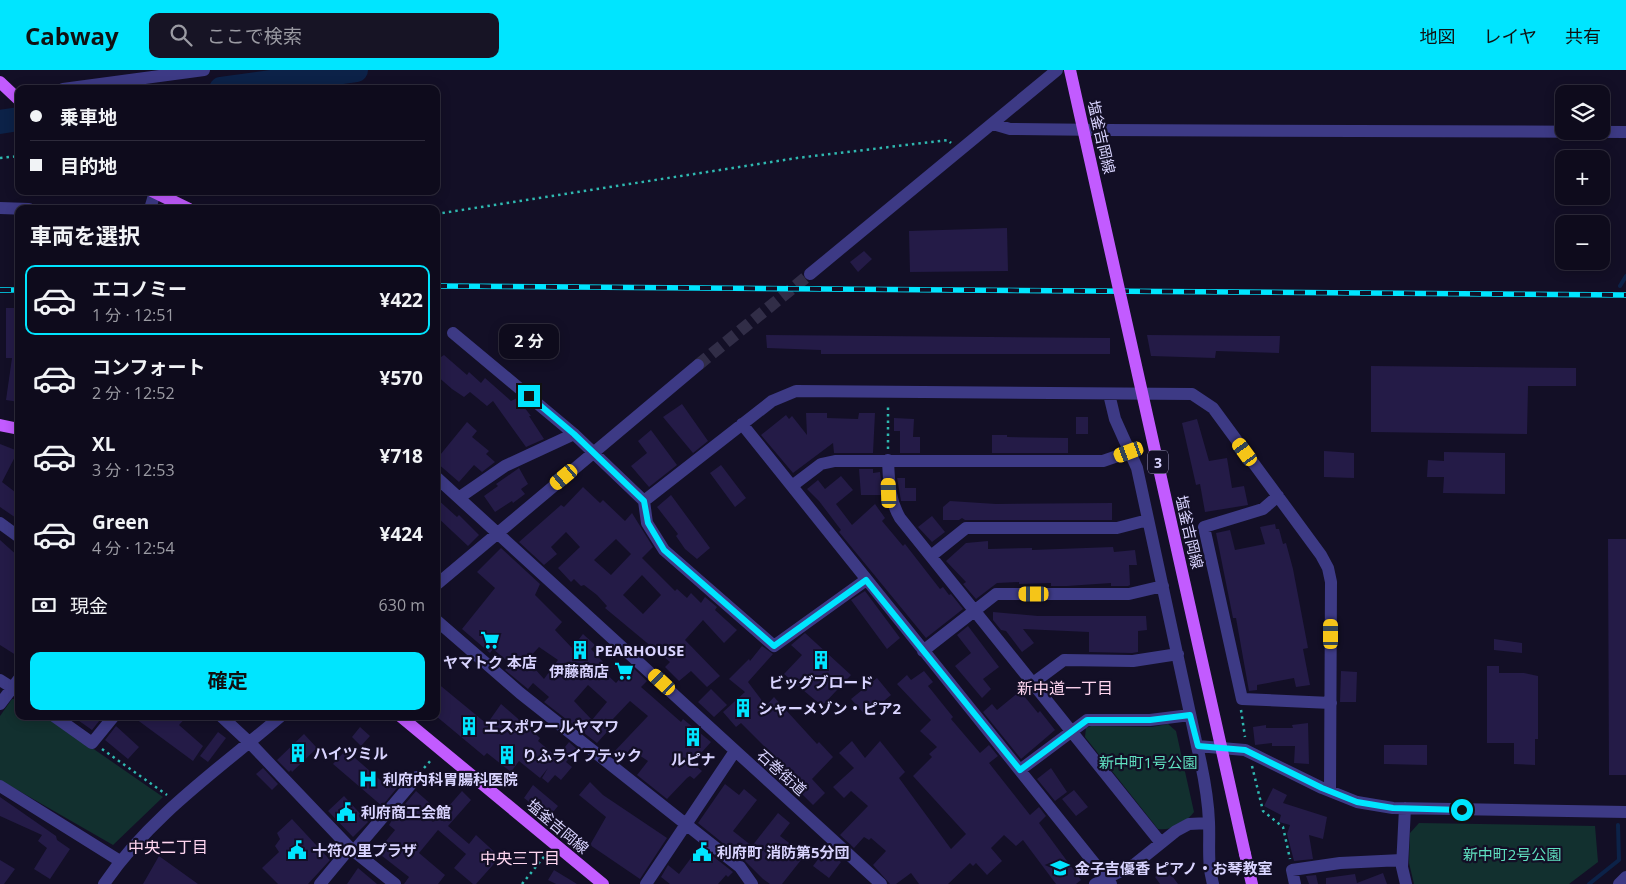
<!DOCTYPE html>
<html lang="ja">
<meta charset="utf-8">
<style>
:root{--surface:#0e0b1c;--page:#171425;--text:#f1f3f6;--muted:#9b9ba3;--line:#2e2b3b;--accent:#00e5ff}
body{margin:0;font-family:"Open Sans","Noto Sans JP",sans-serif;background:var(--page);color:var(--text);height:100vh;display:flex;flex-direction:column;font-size:19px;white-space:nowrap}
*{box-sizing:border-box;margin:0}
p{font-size:16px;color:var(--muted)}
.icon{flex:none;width:28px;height:28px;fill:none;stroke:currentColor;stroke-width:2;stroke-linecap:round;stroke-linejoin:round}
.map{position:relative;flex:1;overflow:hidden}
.sheet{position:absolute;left:15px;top:135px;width:425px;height:515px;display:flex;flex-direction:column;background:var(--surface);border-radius:10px;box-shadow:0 2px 12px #0003,0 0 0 1px var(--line)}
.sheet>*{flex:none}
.hud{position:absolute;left:15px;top:15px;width:425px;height:110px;border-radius:10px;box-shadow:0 2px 12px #0003,0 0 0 1px var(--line);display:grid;align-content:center;height:110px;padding:0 15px;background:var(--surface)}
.fabs{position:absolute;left:1555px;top:15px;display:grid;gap:10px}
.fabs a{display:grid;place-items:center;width:55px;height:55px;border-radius:10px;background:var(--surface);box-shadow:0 2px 12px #0003,0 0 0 1px var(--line);font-size:25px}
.end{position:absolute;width:22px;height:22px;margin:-11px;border:6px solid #00e5ff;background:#111;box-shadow:0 0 0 2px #111}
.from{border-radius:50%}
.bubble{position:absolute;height:35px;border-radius:10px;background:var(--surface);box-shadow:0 2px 12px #0003,0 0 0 1px var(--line);font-size:16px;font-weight:700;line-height:35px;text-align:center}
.car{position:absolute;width:15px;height:30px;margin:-15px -8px;border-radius:6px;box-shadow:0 0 4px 1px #0007;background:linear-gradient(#f5c518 24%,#345 0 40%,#f5c518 0 76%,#345 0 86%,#f5c518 0)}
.hud b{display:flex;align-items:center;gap:18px;height:48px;font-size:19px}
.hud b+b{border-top:1px solid var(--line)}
.hud i{width:12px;height:12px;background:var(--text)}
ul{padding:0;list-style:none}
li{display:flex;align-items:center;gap:15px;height:70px;margin:0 10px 8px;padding:0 5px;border:2px solid transparent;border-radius:10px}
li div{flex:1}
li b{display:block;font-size:19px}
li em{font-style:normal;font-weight:700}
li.active{border-color:var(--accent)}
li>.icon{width:45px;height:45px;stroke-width:1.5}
h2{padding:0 15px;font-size:22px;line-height:60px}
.pay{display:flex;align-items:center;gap:12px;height:55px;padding:0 15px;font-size:19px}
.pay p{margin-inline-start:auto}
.primary-button{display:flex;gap:10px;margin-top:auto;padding:10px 15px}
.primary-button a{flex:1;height:58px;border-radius:10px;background:var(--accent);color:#111;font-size:20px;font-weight:700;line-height:58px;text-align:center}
header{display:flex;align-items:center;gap:30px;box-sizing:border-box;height:70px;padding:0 25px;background:var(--accent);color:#111}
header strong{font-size:24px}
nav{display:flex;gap:28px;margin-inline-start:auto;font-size:18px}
.search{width:350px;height:45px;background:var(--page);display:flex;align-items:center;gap:12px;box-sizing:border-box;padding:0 18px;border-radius:10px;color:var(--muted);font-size:19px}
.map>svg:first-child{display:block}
</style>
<header>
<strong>Cabway</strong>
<div class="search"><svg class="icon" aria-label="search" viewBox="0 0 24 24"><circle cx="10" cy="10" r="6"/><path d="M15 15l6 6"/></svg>ここで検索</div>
<nav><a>地図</a><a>レイヤ</a><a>共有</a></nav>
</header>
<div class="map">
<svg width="1626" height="814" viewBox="0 0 1626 814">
<rect width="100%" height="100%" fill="#130f26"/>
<path fill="#12302f" d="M12,629H19V646H46L163,727L113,775L0,710V646Z
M1168,654L1176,661L1194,742C1186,753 1171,761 1158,759L1085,667L1086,658L1091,656L1152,657Z
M1419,753L1595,756L1598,792L1569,814H1414L1409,793L1410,763Z"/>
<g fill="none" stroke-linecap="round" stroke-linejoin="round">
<path stroke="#0c2248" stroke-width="4" d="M1620,216L1626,206
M1589,814L1619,790L1618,755"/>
<path stroke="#0c2248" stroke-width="24" d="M221,19L356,0
M0,52L19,49"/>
</g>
<path fill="#241b47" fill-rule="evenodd" d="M1007,158L1008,201L910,202L909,161Z
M864,181L872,189L858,202L850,192Z
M6,238H19V332L6,330L12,288H6Z
M766,265L1110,268V284H821V280L767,278Z
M1147,265L1280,266L1279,283L1216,281L1215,288L1151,286Z
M436,282L441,287L444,285L467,305L469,302L481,313L485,308L511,331L517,328L531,346H529L544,369L526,377L493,331L487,336L470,322L464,327L452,319L436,305Z
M1371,296L1576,298V316H1528L1527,364L1371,362Z
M682,334L708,371L693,383L663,347Z
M806,343H827V348L858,349L859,343H875L873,383H834L833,373L793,403L761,365L786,345L789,349L792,346L807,365Z
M1076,347H1088V364H1076Z
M894,348L914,349L913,367H920V383H900V361H894Z
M1197,349L1209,391L1227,388L1232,418L1244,416L1248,435L1205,442L1200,414L1196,415L1182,353Z
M467,352L477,361L472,367L489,381L486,384L495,392L482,402L474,395L459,412L436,392V390Z
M651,360L677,395L649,417L631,396L647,383L638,371Z
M992,365H1007V367L1068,368V383H992Z
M0,374L18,381L2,412L19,425V450L0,437Z
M1324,381L1354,383V408L1324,407Z
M1444,382L1505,383V424L1443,423L1444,407H1427L1428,390L1444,391Z
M721,395L746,428L735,437L710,403Z
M519,398L528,414L521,419L525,424L513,433L512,431L495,442L484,426L498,416L496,414Z
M859,399H873V403L880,402L883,425H861Z
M841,406L853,420L836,434L852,455L875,434L885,448L882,451L903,476L905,474L940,519L943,517L949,525L951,524L963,539L926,568L839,462L841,460L819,431L807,419L818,410L825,419Z
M897,408H905V418H916V431H901Z
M583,417L600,433L603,430L625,451L632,443L653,477L642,488L675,521L677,519L687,528L691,523L701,533L705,527L717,537L715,540L737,560L724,573L703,550L685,570L720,606L707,617L691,601L679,611L665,597L670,592L605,538L607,536L597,525L584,515L581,516L574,509L571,512L558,498L580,477L566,462L551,477L557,484L544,495L519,472L561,435L564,437ZM616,469L631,484L611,505L594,490ZM642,505L661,525L643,544L623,525Z
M671,425L710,478L697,489L685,479L676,466L678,464L657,437Z
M436,428L457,447L459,445L479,465L468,476L436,446Z
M950,431L996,434L1112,433V450H965L962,448L959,450H943V437Z
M932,446L945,462L932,472L918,457Z
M1275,454L1276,459H1279L1283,474L1286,473L1293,499L1308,578L1303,579L1310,615L1296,617L1294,608L1257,615V620L1249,621L1236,548H1233L1216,463L1230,460L1235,480L1265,474L1260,457Z
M1608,469H1626V705H1609Z
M0,470L19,487V587L0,575Z
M988,471V479L1032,478V480L1113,477L1114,482L1135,480L1137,495H1129L1130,515L1128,516H1111V513L1067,516H1051V513L1019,514V512L997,513L976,529L963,514L966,512L946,491L966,473Z
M501,478L540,514L535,525L562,552L555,560L572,578L583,564L595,575L591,579L605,594L601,599L616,613L631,596L647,611L641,617L681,652L683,649L711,672L692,693L702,701L694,709L690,706L687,708L667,729L637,705L648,691L630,679L621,692L611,685L648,646L630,631L612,650L615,653L597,673L544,632L549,627L533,613L528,619L505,600L511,594L493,579L490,583L462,559L495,518L477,502ZM539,577L558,590L544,609L527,590ZM588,615L607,632L592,650L574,631Z
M865,521L900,568L887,579L851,530Z
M993,542L1038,546H1146L1147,560L1138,561V582L1132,583L1089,582V562L1023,559L1034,573L1022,582L1006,561L1001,560L993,550Z
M968,556L999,597L983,609L991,619L982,628L955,596L971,583L957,565Z
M805,563L851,605L822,636L784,604L802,585L791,575Z
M1494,569L1522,573V583L1494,580Z
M762,576L773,584L748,612L766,636L774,627L817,674L819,672L833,687L812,709L825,723L813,735L798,720L795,724L756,689L766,678L741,653L736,657L723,642L745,622L729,609L749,589L750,591Z
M1487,596H1499V603H1524L1538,606V669H1535V695L1514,694V673H1487Z
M924,601L933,612L928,616L953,647L951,649L980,683L989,675L998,686L989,693L1030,745L1039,737L1046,746L1039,753L1081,810L1076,814H1056L1023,770L1016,776L1004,765L991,778L1002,791L987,805L976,793L973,796L970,793L948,814H919L911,803L896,814H890L873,795L886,781L871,768L869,770L864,767L854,778L840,765L868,736L851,721L844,728L833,717L854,698L839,683L852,671L865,688L880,671L905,702L899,708L951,779L966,764L913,706L932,687L929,684L937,677L920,661L931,650L897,614L907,605L911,610Z
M1341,601L1357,602L1356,632H1340Z
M877,608L891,625L866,646L851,629Z
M436,612L487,654L501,634L540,668L538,671L557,687L569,672L577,679L566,692L572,697L561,710L555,705L548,713L542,708L548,698L540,708L519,691L511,702L487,683L484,686L436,646Z
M711,619L727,635L714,647L698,632Z
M1020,621L1038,643L1040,641L1055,660L1021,689L983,642L992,634L997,640Z
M72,646H103L92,660Z
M132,646H187L179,655L203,676L193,691Z
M1308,653L1309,694L1294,693L1295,676H1272V673L1255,675L1253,657L1266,655V658H1293L1292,655Z
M116,656L139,677L128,689L105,670Z
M360,657L370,666L361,676L352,667Z
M218,662L226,668L208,692L200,686Z
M304,664L317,678L292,702L291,700L289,702L277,690Z
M1384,675H1427V695L1384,694Z
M346,680L387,716L396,706L402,712L382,736L333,694Z
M263,698L278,714L272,720L256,704Z
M1051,698L1067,722L1055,731L1037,709Z
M590,712L603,725L667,768L640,809L590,775L606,747L579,725Z
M725,714L739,725L744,719L757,730L733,761L752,776L778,743L790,753L780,766L805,785L782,814H770L763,809L745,791L698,753Z
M533,715L558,736L549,747L524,728Z
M1273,718L1287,725L1283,733L1327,747L1323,769L1309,765L1313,789L1294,791L1287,764L1290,755L1279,752L1281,745L1264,736Z
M1074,720L1088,737L1076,746L1062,729Z
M416,721L442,744L462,721L471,730L448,756L469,774L476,765L500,787L476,814H473L454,798L466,784L438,760L419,783L445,805L438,814H404L409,807L377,782L395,760L389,755L394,747Z
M344,726L368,752L353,767L328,741Z
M0,727L56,766L57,770L70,779L50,809L34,799L47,778L38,771L42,765L0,746Z
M292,749L330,790L308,814H278L262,798L279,782L275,776L280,769L277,763Z
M700,776L733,802L728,807L726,805L718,814H670L661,807L668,795L679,804Z
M825,780L841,792L829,808L813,796Z
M159,786L198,814H143Z
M0,790L15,799L4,814H0Z
M358,798L377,814H347Z
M1167,799L1178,814H1160L1155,807Z
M554,800L577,814H556L548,810Z
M1383,803L1387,814H1326V808L1355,804L1357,813Z
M1316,805L1318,814H1309L1306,806Z"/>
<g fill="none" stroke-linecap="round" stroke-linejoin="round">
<path stroke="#312d47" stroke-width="12" stroke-dasharray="12 6" stroke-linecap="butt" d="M698,295L810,204"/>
<path stroke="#2fb8b0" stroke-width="2.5" stroke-dasharray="2.5 4" stroke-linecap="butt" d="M0,88L19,86
M436,144L797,88L948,70L951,73
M888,379V334
M1241,640L1245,667
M102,679L167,725
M1252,696L1263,741L1283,757L1290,789
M424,698L432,689
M522,814L547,783"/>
<path stroke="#3d3a85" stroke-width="12" d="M63,19L204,0
M993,54L1010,59L1106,60L1626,62
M0,138L29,139
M150,139L155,122
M810,204L1057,0
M453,263L574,364L644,431L647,453L664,480L774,576L866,510
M1109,324L1115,349L1137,398L1197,676C1203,701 1208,726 1209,752C1210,773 1207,793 1213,814
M742,354L1111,814
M888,390C889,412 889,429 900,448L1161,773
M436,407L881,814
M792,416L821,394L835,391H1103L1129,382
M1278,426L1263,439L1204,457L1242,629L1331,633
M460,427L505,396L574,364
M644,431L772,331L796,321L1192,324L1213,338L1321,485L1328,498L1331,512L1330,721
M0,453L19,467
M931,486L966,458H1117L1148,450
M436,515L698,295
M436,550L520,623L740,797L752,814
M923,581L996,524H1129L1163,516
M0,610L19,622
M1033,613L1064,590L1133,591L1178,584
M0,634L19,609
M54,646L92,673L114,646
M221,646L250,673L350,778L395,814
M1197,676L1245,680L1322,718L1357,732L1393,738L1626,742
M1020,700L1087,650H1150L1190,645
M0,716L120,791
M1405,738L1402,797L1406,814
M354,781L417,707
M104,814C150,746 219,699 281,646
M320,814L350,778
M646,814L735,681
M1095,814L1135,794L1176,761L1189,754L1209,753
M1295,814L1292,800L1340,793L1402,790
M1619,814L1626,807"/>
<path stroke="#c25bff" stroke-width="12" d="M0,12L19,30
M152,121L189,139
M0,355L19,359
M400,646L603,814
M1245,784L1252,814"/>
<g stroke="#00e5ff" stroke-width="5.5">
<path id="rail" d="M436,216L1626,225
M0,220H19"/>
</g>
<use href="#rail" stroke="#130f26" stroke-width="4" stroke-dasharray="11" stroke-linecap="butt"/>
<path stroke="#c25bff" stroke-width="12" d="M1070,0L1245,784"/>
</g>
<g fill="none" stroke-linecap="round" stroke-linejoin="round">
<path stroke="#00e5ff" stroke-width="6" d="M529,326L574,364L644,431L648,453L664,480L774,576L866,510L1020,700L1087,650H1150L1190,645L1198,676L1245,680L1322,718L1357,732L1393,738L1462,740"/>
</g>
<defs>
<g id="supermarket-bare" transform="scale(1.5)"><path d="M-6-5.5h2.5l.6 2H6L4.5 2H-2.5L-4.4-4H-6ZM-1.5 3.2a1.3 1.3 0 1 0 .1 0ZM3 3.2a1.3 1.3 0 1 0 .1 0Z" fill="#00e5ff" stroke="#130f26" stroke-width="2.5" paint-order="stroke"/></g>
<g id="building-bare" transform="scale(1.5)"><path d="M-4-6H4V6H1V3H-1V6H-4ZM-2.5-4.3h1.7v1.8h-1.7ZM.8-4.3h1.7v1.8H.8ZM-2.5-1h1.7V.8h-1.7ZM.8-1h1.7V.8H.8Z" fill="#00e5ff" stroke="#130f26" stroke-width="2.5" paint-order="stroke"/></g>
<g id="hospital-bare" transform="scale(1.5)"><path d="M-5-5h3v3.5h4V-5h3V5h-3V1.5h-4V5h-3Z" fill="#00e5ff" stroke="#130f26" stroke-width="2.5" paint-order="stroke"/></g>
<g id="civic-bare" transform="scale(1.5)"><path d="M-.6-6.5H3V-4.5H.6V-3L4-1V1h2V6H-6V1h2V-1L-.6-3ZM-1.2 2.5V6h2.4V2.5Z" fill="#00e5ff" stroke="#130f26" stroke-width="2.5" paint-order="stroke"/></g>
<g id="school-bare" transform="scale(1.5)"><path d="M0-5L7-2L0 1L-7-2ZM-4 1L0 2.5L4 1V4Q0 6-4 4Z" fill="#00e5ff" stroke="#130f26" stroke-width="2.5" paint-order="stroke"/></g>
</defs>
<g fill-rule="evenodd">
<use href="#supermarket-bare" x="490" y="570"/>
<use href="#building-bare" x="580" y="580"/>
<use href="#building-bare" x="821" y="590"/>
<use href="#supermarket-bare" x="624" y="601"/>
<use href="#building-bare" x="743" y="638"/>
<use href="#building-bare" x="469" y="656"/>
<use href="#building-bare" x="693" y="667"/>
<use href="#building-bare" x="298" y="683"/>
<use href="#building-bare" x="507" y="685"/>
<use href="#hospital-bare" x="368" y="709"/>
<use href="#civic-bare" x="346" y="742"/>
<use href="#civic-bare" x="297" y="780"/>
<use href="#civic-bare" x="702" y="782"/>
<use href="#school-bare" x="1060" y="798"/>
</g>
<g text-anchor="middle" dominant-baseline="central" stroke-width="4.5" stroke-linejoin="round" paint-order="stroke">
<rect fill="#130f26" stroke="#9e99be" stroke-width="1" x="1148" y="380.5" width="20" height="23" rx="4"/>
<g font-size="14" font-weight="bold" fill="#d9d4ff">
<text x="1158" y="392">3</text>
</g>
<g font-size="15" fill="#d9d4ff" stroke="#130f26">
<text transform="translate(1102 67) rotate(77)">塩釜吉岡線</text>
<text transform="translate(1190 462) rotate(77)">塩釜吉岡線</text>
<text transform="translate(782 702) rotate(42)">石巻街道</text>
<text transform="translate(558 756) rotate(40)">塩釜吉岡線</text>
</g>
<g font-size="15" font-weight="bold" fill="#d9d4ff" stroke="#130f26" text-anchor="start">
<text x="595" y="580">PEARHOUSE</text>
<text x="490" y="592" text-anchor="middle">ヤマトク 本店</text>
<text x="609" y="601" text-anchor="end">伊藤商店</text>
<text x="821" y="612" text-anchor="middle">ビッグブロード</text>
<text x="758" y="638">シャーメゾン・ピア2</text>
<text x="484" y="656">エスポワールヤマワ</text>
<text x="313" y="683">ハイツミル</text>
<text x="522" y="685">りふライフテック</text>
<text x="693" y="689" text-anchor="middle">ルピナ</text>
<text x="383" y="709">利府内科胃腸科医院</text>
<text x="361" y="742">利府商工会館</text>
<text x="312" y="780">十符の里プラザ</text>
<text x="717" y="782">利府町 消防第5分団</text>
<text x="1075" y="798">金子吉優香 ピアノ・お琴教室</text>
</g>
<g font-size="15" fill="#5fe0c0" stroke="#130f26">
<text x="1148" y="692">新中町1号公園</text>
<text x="1512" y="784">新中町2号公園</text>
</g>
<g font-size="16" fill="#ffd6f0" stroke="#130f26">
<text x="1065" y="618">新中道一丁目</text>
<text x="168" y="777">中央二丁目</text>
<text x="520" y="788">中央三丁目</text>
</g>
</g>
</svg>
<div class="fabs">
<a><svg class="icon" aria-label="layers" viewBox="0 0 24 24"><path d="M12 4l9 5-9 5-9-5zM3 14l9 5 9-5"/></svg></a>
<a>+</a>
<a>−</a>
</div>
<i class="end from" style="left:1462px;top:740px"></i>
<i class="end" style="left:529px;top:326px"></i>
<div class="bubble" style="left:499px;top:254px;width:60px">2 分</div>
<i class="car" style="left:1129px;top:382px;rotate:250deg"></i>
<i class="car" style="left:1245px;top:382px;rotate:324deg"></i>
<i class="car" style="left:564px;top:407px;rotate:230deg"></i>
<i class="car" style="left:889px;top:423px;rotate:358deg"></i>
<i class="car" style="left:1034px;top:524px;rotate:270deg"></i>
<i class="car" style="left:1331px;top:564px;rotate:0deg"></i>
<i class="car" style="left:662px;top:612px;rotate:313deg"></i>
<div class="hud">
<b><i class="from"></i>乗車地</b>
<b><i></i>目的地</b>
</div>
<section class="sheet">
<h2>車両を選択</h2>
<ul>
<li class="active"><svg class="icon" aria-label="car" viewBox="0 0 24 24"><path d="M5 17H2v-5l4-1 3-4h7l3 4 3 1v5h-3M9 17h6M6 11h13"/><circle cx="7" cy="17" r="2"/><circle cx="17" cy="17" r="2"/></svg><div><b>エコノミー</b><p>1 分 · 12:51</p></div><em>¥422</em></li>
<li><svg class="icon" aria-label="car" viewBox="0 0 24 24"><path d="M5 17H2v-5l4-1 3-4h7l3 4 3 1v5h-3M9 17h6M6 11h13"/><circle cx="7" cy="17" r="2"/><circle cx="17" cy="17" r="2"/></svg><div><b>コンフォート</b><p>2 分 · 12:52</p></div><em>¥570</em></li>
<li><svg class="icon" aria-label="car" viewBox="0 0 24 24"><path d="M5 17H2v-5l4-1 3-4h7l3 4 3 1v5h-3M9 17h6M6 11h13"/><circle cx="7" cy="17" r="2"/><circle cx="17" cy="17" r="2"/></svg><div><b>XL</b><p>3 分 · 12:53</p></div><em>¥718</em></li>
<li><svg class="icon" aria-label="car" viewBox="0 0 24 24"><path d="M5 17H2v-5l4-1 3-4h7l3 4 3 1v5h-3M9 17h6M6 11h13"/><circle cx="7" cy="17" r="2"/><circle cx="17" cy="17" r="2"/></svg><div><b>Green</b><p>4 分 · 12:54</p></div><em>¥424</em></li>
</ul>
<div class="pay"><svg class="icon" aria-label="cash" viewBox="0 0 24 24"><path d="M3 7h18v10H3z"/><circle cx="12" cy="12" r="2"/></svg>現金<p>630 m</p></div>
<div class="primary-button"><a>確定</a></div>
</section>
</div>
